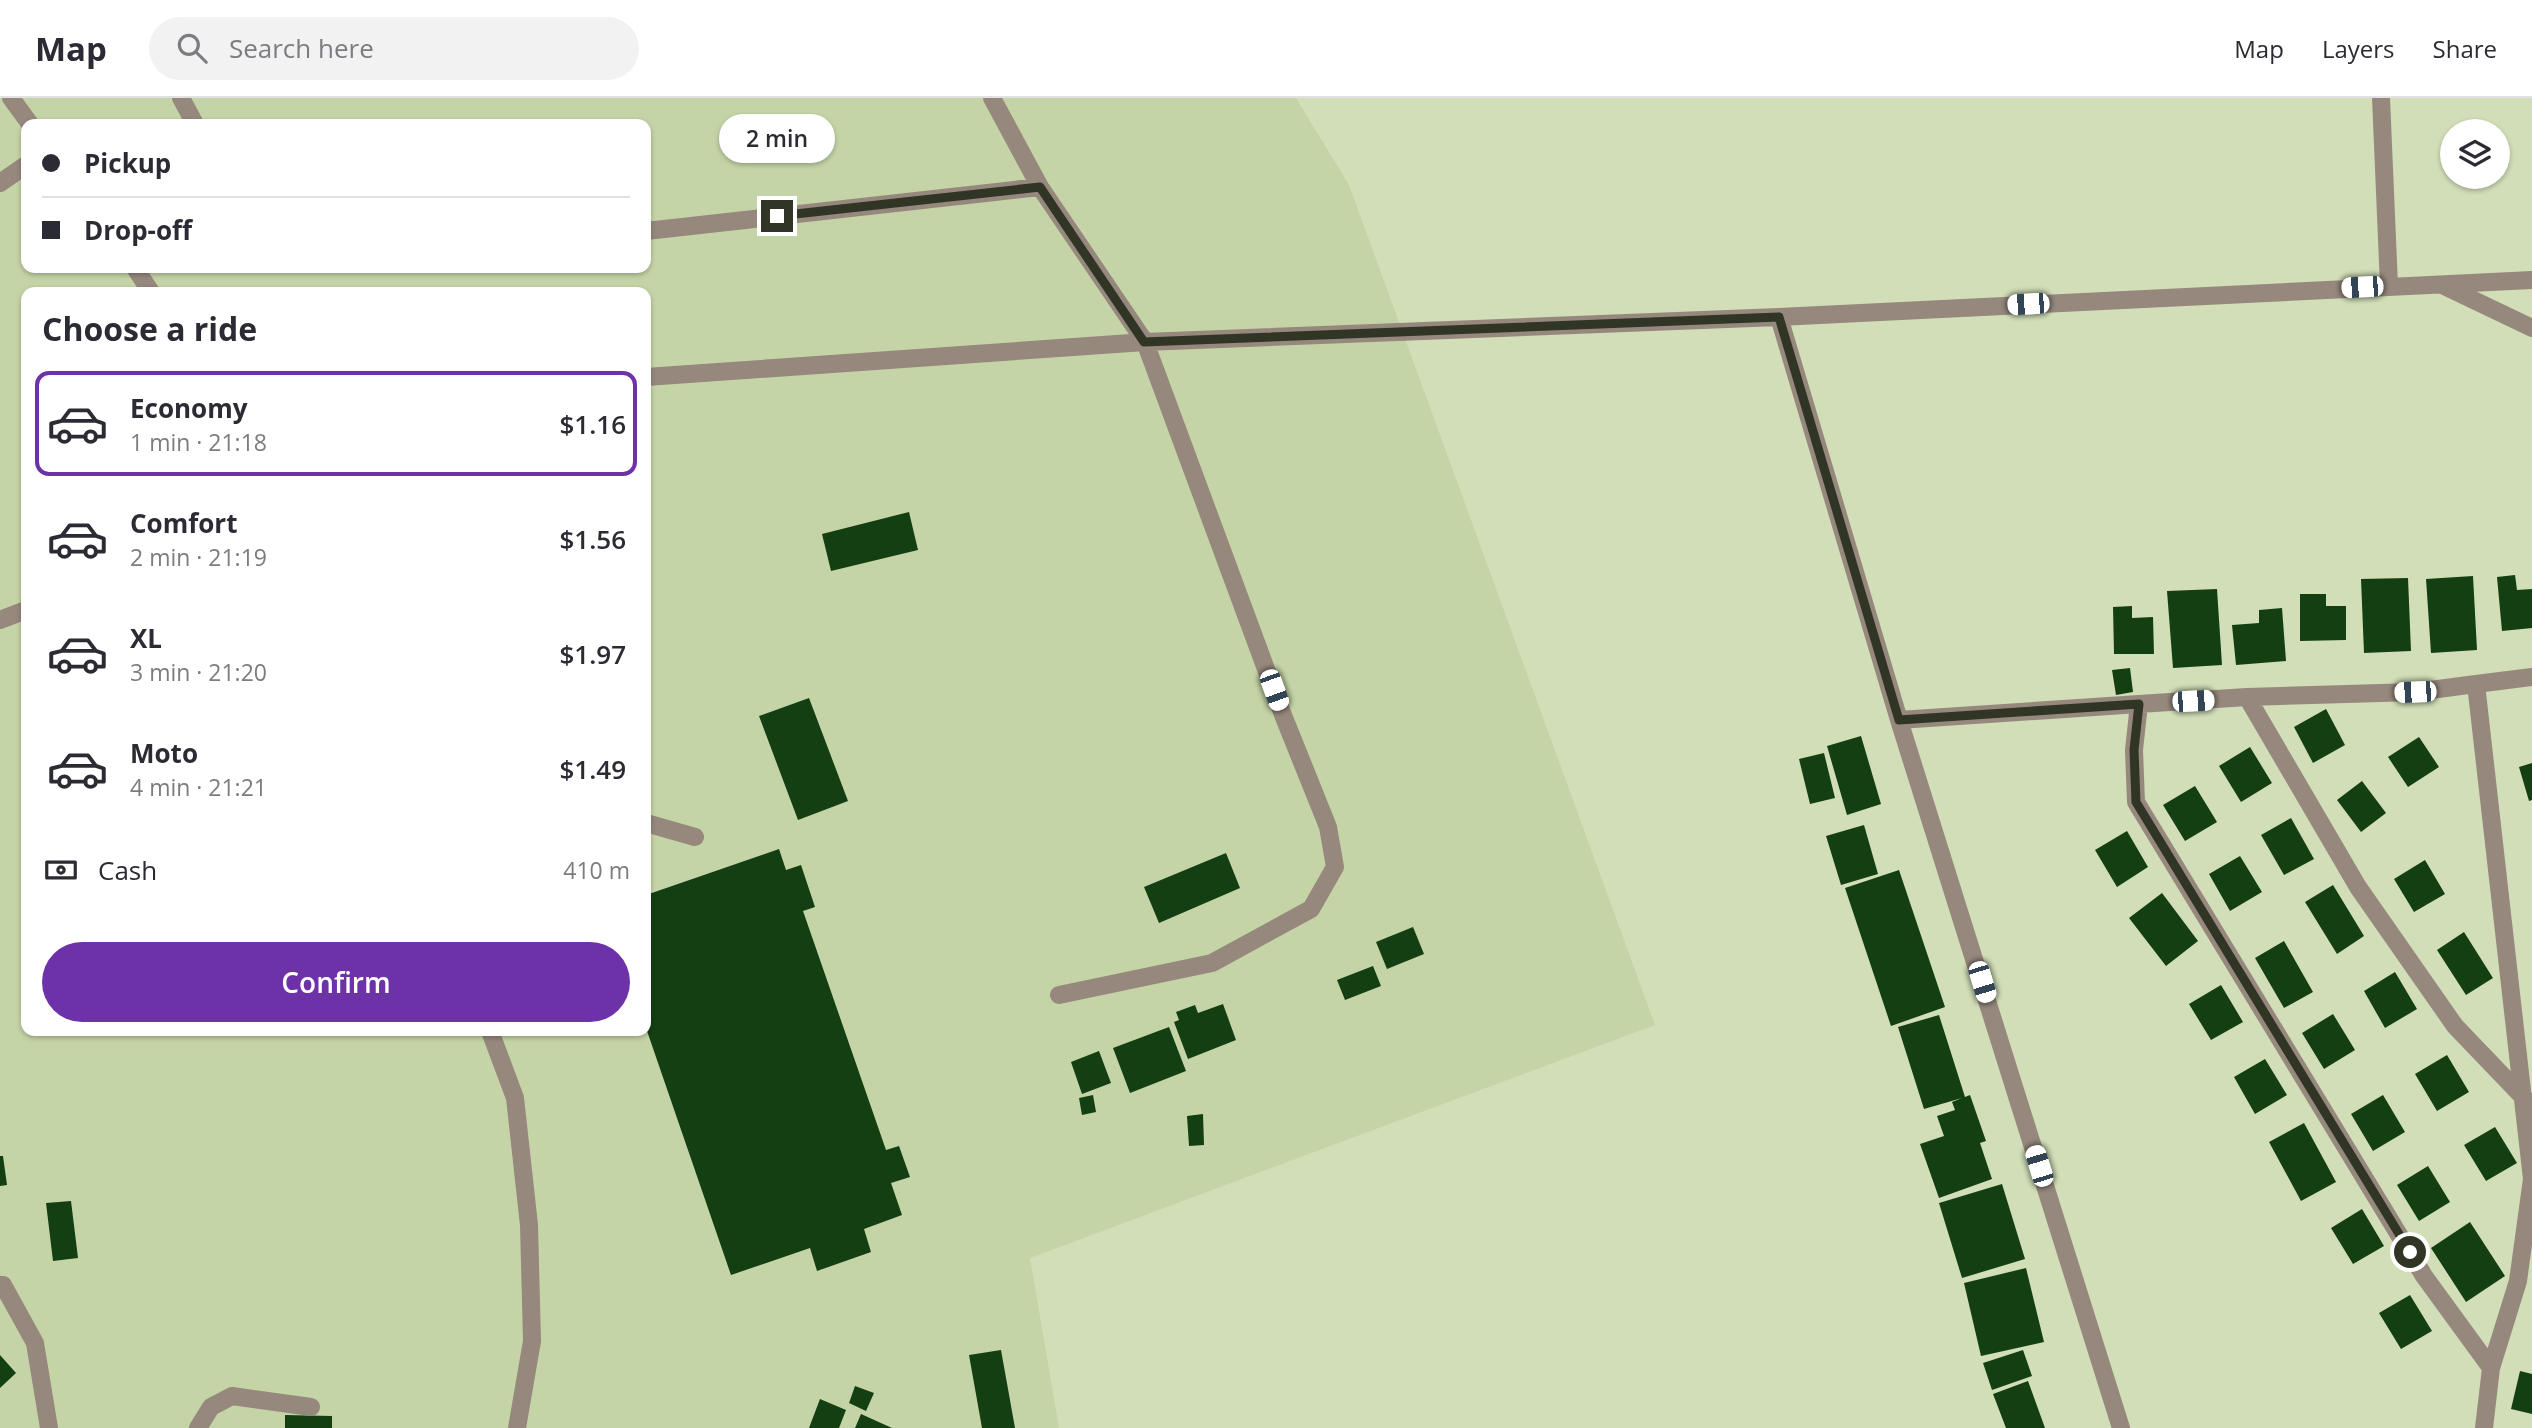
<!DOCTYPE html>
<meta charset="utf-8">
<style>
:root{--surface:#fff;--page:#f2f2f3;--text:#2b2b33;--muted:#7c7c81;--line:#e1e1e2;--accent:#6d32a8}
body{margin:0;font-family:"Open Sans",sans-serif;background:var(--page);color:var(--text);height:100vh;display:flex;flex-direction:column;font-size:26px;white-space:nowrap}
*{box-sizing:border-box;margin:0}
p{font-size:23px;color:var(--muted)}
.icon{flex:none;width:38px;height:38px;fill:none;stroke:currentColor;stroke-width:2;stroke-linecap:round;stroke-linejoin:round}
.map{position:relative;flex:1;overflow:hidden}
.side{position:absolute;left:21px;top:189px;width:630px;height:749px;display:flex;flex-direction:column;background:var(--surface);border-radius:14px;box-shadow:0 2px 5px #0004}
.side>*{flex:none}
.hud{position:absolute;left:21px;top:21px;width:630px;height:154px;border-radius:14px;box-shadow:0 2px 5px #0004;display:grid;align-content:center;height:154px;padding:0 21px;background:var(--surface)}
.buttons{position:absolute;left:2440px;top:21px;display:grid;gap:14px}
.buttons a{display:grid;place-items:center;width:70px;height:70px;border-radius:50%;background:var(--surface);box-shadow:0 2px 5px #0004;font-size:35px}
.end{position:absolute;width:32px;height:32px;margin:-16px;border:9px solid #303526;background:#fff;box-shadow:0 0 0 4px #fff}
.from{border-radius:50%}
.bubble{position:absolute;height:49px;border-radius:24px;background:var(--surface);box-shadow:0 2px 5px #0004;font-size:23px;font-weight:600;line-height:49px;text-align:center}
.car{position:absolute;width:21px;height:42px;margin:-21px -10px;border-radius:9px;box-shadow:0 0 5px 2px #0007;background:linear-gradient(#fff 24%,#345 0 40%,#fff 0 76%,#345 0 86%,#fff 0)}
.hud b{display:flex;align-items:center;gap:24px;height:66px;font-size:26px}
.hud b+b{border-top:2px solid var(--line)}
.hud i{width:18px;height:18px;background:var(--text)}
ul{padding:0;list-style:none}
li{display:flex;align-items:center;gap:21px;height:105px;margin:0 14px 10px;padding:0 7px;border:4px solid transparent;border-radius:14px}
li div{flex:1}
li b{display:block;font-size:26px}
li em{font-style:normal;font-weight:600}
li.on{border-color:var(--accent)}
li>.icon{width:63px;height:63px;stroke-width:1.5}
h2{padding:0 21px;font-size:32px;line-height:84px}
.pay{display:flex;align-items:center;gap:18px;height:77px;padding:0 21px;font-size:26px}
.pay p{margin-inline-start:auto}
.cta{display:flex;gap:14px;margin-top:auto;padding:14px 21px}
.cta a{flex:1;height:80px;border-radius:42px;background:var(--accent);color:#fff;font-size:28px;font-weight:600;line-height:80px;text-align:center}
header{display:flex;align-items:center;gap:42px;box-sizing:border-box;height:98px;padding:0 35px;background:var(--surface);border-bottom:2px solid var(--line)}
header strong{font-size:33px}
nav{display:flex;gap:38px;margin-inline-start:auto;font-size:24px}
.search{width:490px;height:63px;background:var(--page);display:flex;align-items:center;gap:18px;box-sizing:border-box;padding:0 24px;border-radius:38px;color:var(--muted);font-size:26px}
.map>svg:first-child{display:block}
</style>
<header>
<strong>Map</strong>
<div class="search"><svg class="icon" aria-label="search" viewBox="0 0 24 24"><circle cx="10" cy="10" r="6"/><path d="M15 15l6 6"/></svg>Search here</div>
<nav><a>Map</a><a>Layers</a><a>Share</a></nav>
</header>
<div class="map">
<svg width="2532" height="1330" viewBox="0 0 2532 1330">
<rect width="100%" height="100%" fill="#d1deb8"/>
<path fill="#c5d4a7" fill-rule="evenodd" d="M0,0H1296L1349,87L1655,927L1030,1160L1059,1330H0ZM26,26H646V170H26ZM26,194H646V933H26Z"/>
<path fill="#133f12" d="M909,414L918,452L831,473L822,436Z
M2515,477L2517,492L2532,491V530L2502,533L2497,479Z
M2473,478L2477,552L2431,555L2426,481Z
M2408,480L2411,553L2364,555L2361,481Z
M2217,491L2222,567L2173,570L2167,493Z
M2300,496H2326V508H2346V542L2300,543Z
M2132,508V520L2153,519L2154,556H2114L2113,509Z
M2282,510L2286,563L2236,567L2232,527L2259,525V512Z
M2130,570L2133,594L2116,597L2112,572Z
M809,600L848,703L798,722L759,618Z
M2326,611L2345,647L2313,665L2294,629Z
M1861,638L1881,706L1847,717L1827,648Z
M2419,639L2439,669L2408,689L2388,659Z
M2250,649L2272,685L2241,704L2219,668Z
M1824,655L1835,700L1810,706L1799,661Z
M2532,665V702L2529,703L2519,669Z
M2362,683L2386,715L2361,734L2337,702Z
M2195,688L2217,724L2185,743L2163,707Z
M2291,720L2314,761L2284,777L2261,737Z
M1864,727L1878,776L1841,787L1826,738Z
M2127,733L2148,769L2117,789L2095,752Z
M779,751L786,772L801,767L815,809L803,813L886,1052L899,1048L910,1079L891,1085L902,1117L864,1131L871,1154L817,1173L810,1150L731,1177L646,930V797Z
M1226,755L1240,790L1159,825L1144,789Z
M2240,758L2262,794L2230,813L2209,776Z
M2425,762L2445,796L2414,814L2394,781Z
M1899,772L1945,909L1891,928L1845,790Z
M2333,787L2364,838L2337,856L2305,804Z
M2162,795L2198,843L2166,868L2129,820Z
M1413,829L1424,856L1387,871L1376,844Z
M2464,834L2493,880L2466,897L2437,852Z
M2284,843L2313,894L2284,910L2255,860Z
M1373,868L1381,888L1345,902L1337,882Z
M2395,874L2417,911L2385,930L2364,893Z
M2221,887L2243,924L2211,942L2189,906Z
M1223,906L1236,942L1188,961L1174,924L1179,922L1176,914L1195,907L1198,915Z
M2333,916L2355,952L2324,971L2302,935Z
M1939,917L1965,999L1970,997L1986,1043L1980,1045L1992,1081L1939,1100L1920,1046L1944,1038L1937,1018L1955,1012L1952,1004L1962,1000L1924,1011L1898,929Z
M1169,929L1186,973L1130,995L1113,950Z
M1099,953L1111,985L1082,996L1071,964Z
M2447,957L2469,994L2437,1013L2415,976Z
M2265,961L2287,997L2255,1016L2234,979Z
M1093,997L1096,1014L1082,1017L1079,1000Z
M2383,997L2405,1034L2373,1053L2351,1016Z
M1203,1016L1204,1047L1189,1048L1187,1018Z
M2304,1025L2336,1084L2301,1103L2269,1044Z
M2495,1029L2517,1065L2486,1083L2464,1047Z
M0,1058H3L7,1087L0,1088Z
M2428,1068L2450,1104L2419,1123L2397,1087Z
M2002,1086L2025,1161L1962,1180L1939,1105Z
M71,1103L78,1160L53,1163L46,1105Z
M2362,1111L2384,1148L2353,1166L2331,1130Z
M2470,1124L2505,1178L2466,1204L2431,1150Z
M2026,1170L2044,1244L1981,1258L1964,1185Z
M2410,1197L2432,1233L2401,1251L2379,1215Z
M1001,1252L1015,1330H982L969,1257Z
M2023,1252L2032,1278L1992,1292L1983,1265Z
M0,1257L16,1275L0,1290Z
M2520,1273L2532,1276V1316L2511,1311Z
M2028,1283L2045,1330H2006L1993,1296Z
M855,1288L874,1295L866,1313L849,1305Z
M820,1301L846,1312L839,1330H809Z
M861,1316L892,1330H855Z
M285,1317L332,1318V1330H285Z"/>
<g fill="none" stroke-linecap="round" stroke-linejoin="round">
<path stroke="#96887d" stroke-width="18" d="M11,0L30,26
M181,0L195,26
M992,0L1040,89L1145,244L1283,617L1328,729L1335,769L1311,811L1212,865L1059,897
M2381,0L2389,188
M0,85L26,67
M646,133L1040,89
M135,170L151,194
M2442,187L2532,230
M1779,219L1899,622L2121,1330
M646,279L1145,244L1779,219L2532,182
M0,522L26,512
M2247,599L2415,594L2476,586
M1899,622L2139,606
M646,725L695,739
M490,933L515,1000L529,1127L532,1243L517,1330
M0,1187H3L35,1245L49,1330
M2491,1270L2424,1178L2136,704L2134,652L2139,606L2247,599L2358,789L2455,928L2525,1001
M198,1330L211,1309L232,1298L311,1309
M2484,1330L2491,1270L2518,1183L2532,1081L2476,586L2532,579"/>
</g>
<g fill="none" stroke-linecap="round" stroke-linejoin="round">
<path stroke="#303526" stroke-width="9" d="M777,118L1040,89L1144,244L1779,219L1899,622L2139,606L2134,652L2136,704L2410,1154"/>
</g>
</svg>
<div class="buttons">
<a><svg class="icon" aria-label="layers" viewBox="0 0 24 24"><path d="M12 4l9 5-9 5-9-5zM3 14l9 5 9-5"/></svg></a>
</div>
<i class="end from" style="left:2410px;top:1154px"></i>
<i class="end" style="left:777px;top:118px"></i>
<div class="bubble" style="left:719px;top:16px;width:116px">2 min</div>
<i class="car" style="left:2362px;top:189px;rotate:267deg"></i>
<i class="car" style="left:2028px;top:206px;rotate:267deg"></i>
<i class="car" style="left:1274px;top:592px;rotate:160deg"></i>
<i class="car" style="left:2415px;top:594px;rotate:268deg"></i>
<i class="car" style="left:2193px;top:603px;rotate:87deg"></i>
<i class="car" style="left:1982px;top:884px;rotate:163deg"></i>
<i class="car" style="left:2039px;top:1068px;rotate:343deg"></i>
<div class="hud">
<b><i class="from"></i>Pickup</b>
<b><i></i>Drop-off</b>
</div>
<section class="side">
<h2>Choose a ride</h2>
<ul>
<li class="on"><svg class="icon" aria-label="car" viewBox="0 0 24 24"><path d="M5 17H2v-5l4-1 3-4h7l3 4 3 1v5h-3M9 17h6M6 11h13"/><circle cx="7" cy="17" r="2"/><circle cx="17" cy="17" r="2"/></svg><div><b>Economy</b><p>1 min · 21:18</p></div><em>$1.16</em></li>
<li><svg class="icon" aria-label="car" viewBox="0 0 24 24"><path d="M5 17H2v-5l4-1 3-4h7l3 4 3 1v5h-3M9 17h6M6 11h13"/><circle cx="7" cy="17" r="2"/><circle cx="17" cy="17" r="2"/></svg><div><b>Comfort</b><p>2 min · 21:19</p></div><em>$1.56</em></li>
<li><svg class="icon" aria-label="car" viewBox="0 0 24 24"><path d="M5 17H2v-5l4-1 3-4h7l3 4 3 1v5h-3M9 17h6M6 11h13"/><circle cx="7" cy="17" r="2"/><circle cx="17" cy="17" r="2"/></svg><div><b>XL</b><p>3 min · 21:20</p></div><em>$1.97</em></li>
<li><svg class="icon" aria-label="car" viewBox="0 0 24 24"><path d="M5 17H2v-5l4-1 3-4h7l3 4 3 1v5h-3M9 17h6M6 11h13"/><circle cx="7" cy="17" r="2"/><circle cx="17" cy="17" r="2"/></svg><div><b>Moto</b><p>4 min · 21:21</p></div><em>$1.49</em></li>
</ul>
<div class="pay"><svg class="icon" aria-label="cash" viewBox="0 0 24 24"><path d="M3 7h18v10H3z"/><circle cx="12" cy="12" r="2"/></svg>Cash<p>410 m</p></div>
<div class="cta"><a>Confirm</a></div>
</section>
</div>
